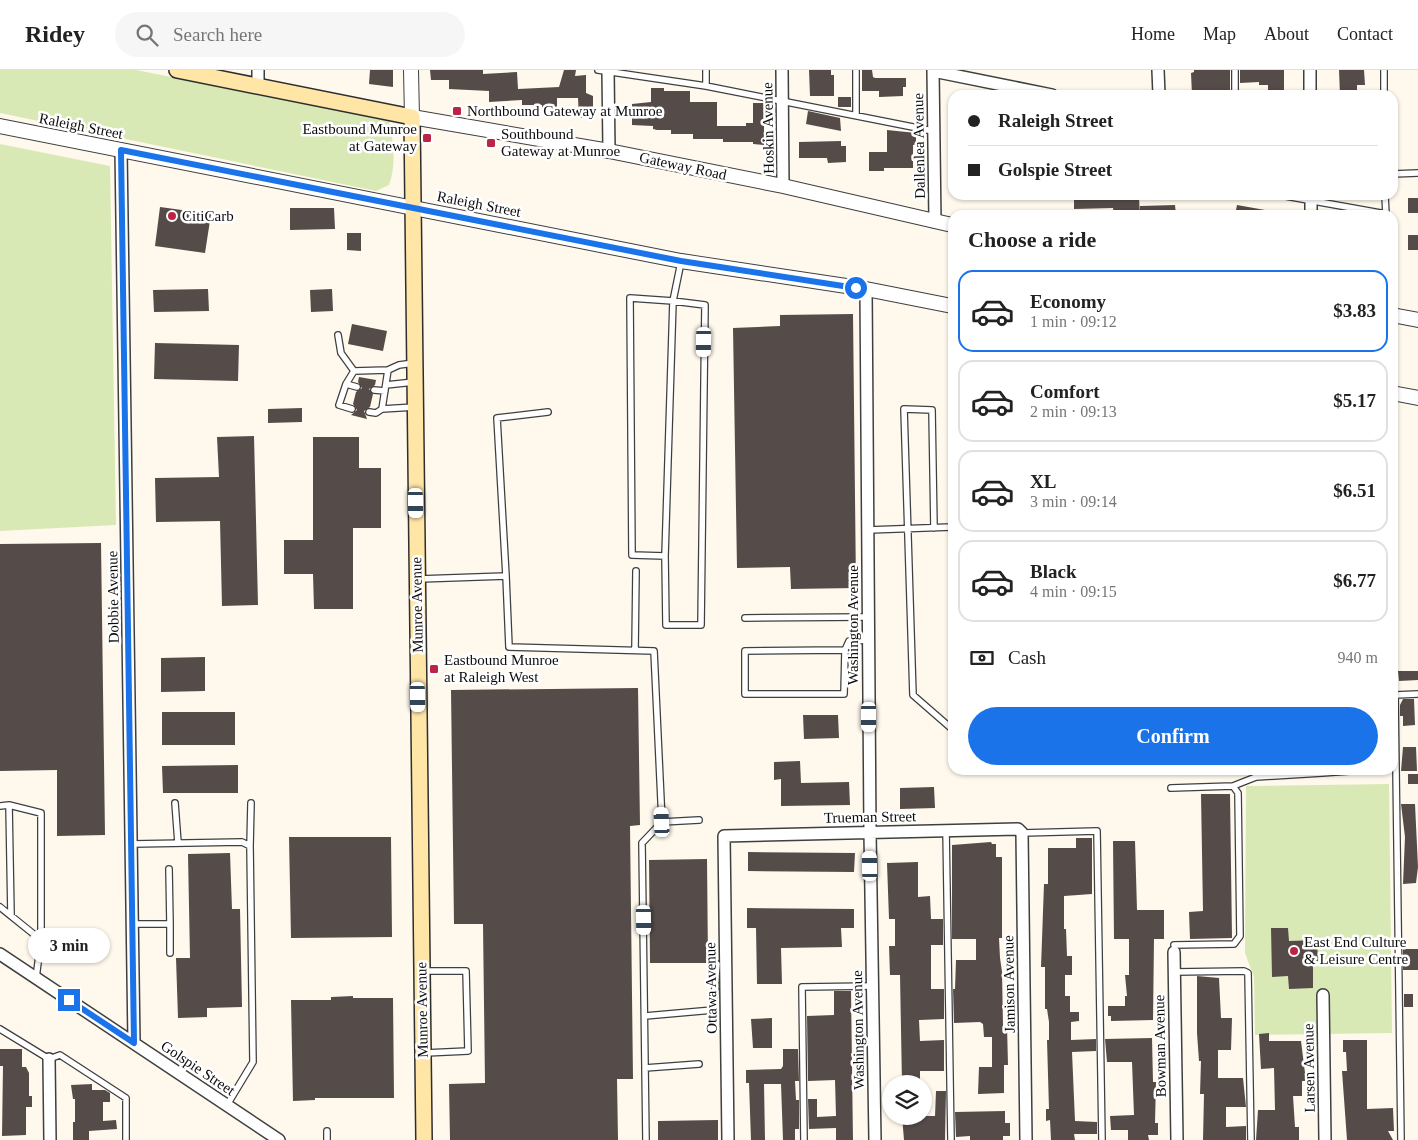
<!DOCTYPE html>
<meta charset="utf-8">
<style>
:root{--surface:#fff;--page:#f6f6f6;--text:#222;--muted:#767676;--line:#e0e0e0;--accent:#1a73e8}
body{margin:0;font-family:"Times New Roman",serif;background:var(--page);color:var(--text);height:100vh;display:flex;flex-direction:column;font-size:19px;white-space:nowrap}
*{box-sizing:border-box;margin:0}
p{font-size:16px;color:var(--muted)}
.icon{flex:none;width:28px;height:28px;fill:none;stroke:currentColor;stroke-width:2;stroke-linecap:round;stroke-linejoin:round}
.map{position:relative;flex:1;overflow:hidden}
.panel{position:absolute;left:948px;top:140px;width:450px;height:565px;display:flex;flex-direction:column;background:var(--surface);border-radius:15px;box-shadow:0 1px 4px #0004}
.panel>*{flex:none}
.guide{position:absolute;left:948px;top:20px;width:450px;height:110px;border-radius:15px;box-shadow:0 1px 4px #0004;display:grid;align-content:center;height:110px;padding:0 20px;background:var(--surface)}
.buttons{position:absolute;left:882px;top:1005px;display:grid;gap:10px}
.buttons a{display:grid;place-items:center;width:50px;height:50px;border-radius:50%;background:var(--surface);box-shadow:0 1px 4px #0004;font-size:25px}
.end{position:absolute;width:22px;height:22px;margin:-11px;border:6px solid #1a73e8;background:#fff;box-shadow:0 0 0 2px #fff}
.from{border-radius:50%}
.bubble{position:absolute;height:35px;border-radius:18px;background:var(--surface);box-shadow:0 1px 4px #0004;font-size:16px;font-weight:600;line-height:35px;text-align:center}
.car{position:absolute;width:15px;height:30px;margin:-15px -8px;border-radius:6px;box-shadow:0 0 4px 1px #0007;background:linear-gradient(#fff 24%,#345 0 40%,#fff 0 76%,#345 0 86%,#fff 0)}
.guide b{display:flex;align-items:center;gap:18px;height:48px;font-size:19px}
.guide b+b{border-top:1px solid var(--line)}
.guide i{width:12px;height:12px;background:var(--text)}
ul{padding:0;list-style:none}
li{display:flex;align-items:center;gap:15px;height:82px;margin:0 10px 8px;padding:0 10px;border:2px solid var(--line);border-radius:15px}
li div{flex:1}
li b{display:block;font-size:19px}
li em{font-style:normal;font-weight:600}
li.selected{border-color:var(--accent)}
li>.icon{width:45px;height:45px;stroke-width:1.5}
h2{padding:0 20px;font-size:22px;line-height:60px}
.pay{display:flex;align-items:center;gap:12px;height:55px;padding:0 20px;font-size:19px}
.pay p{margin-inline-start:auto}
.cta{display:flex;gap:10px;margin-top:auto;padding:10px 20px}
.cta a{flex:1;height:58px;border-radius:30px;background:var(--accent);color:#fff;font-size:20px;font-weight:600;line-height:58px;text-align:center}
header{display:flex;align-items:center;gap:30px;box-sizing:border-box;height:70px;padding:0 25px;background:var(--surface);border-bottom:1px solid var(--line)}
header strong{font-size:24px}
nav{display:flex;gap:28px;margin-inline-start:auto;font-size:18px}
.search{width:350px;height:45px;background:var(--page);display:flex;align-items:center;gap:12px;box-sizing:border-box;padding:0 18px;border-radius:28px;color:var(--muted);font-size:19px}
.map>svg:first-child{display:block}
</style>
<header>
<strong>Ridey</strong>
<div class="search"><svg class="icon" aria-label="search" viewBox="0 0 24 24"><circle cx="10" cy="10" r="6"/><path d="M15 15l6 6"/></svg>Search here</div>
<nav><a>Home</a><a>Map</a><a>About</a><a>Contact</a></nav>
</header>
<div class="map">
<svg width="1418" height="1070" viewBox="0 0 1418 1070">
<rect width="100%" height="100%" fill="#fff8ec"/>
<path fill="#d9e9b6" d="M0,0H136L389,50C393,73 397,92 389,115L376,121L0,43Z
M0,74L110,96L116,455L0,461Z
M1389,714L1392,963L1255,965L1254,907L1245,883L1246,716Z"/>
<path fill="#554b49" d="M370,0H393V17L369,14Z
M430,0H483V4L517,2L518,19L559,17L564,0H576L575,6L586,5V23L593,26V48H579L578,28H557V38L542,39V35H522V30L489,32V21L449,19V10H431Z
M809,0H831V5H834V26H810Z
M862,0H872L873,7L875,8H906V17H903V26L879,27V21H862Z
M1194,0H1230V25H1192L1191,3L1194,2Z
M1240,0H1284V25H1268V15H1259V12L1240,13Z
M1339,0H1364L1365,15H1357V25H1340Z
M651,18H664V21H690V32H717V56H746V53H753V33H767V46H764V75L753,74V72H723V69H693V64H671V60H657L653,59V56L632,55V34L651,32Z
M838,27H851V37H838Z
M808,41L840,48L841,61L806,54Z
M887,60L916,63V75H913V98H884V101H869V82H887Z
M841,71V76H846V92L828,93L827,88H799V72Z
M1074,125H1100V129L1139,128L1140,145H1114L1113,138L1074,139Z
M1408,128H1418V143H1408Z
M1175,135L1176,145H1140V136Z
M1237,135L1265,140V145H1235Z
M160,137L211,144L205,183L155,176Z
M290,138H334L335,159L290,160Z
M347,163H361V181L347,180Z
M1408,165H1418V180H1408Z
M208,219L209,241L154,242L153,220Z
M332,219L333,241L311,242L310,220Z
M853,244L856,518L791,519L790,497L737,498L733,258L780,256V245Z
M352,254L387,261L383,281L348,274Z
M155,273L239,275L238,311L154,309Z
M359,307L376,310L375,315L369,319L373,324L370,337L364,341L367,349L351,345L357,340L353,334L356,322L362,318L358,312Z
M302,338V352L268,353V339Z
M254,366L258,535L222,536L220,451L156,452L155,408L219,407L217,367Z
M313,367H359V398H381V458H353V539H314L313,504H284V470H313Z
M101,473L105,765L57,766V700L0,701V474Z
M205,587V621L161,622V588Z
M1398,601H1418V610L1399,611Z
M638,618L640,755L630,756L633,1009H617L618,1070H450L449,1014L485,1013L483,854H454L451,620Z
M1403,629H1414L1415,655L1403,656V646H1400V635Z
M162,642H235V675H162Z
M803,645H838L839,668L804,669Z
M1403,677H1416L1417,701H1401Z
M800,691L801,713L849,712L850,735L781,736V709L774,710V692Z
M238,695V723H163L162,696Z
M1408,704H1418V714H1408Z
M934,717L935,738L900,739V718Z
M1201,724H1230L1232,868L1190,869L1189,842L1203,841Z
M1401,734H1415L1418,797L1416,813L1403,814L1405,767Z
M289,767H391L392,867L291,868Z
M1076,768H1092V824L1064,826V859H1066L1067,886H1072V905H1065V926H1070V942H1079V951L1071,952V970L1096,969V981L1072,982L1075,1051L1097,1052V1064H1074L1075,1070H1051L1050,1050L1046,1051V1039H1049L1047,970H1049V952L1047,939H1045V897H1041L1044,814H1048V778H1076Z
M1113,771H1135L1137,840H1164V869H1154L1153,950L1111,951V946H1108V936H1125V926H1127L1125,905H1129V869H1114Z
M991,772L992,774H996V787H1002V868H999L1000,888L1002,902L1003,956H1007L1008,995H1004V1023L978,1024L979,997H992V967H984L983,954L980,952L954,953L953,919H955L956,890H976V869H952V775Z
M748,782L855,783L854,802L748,801Z
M230,783L232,839H240L242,937L207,938V947L178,948L176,888H190L188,784Z
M707,789L708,893H650L649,790Z
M918,792V827L930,826L931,849H943V875H931V919H944V949L919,950L920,971L944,970V1001H920V1014H902L900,905H890L889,876H895V849H889L887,793Z
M747,838L854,839V858H841L842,877L781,878L782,914H757L756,858H747Z
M1271,858H1288L1289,871L1317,870L1318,891H1313V918L1289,919L1288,906L1272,907Z
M1403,879H1418V900H1403Z
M1197,906L1219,908L1221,948H1232L1231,980H1218V1008H1243L1246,1037H1226V1057L1246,1056V1070H1203L1204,1024H1200L1201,991H1199L1197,963Z
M834,921H851L853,1070H836V1058L809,1059L808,1029H817V1047L836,1046L835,1010L808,1011L807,946L834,945Z
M1404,924H1413V937H1404Z
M353,926V928H393L394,1028H315V1030L293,1031L291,930H331V927Z
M772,948V978H753L751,949Z
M1269,963V971H1301L1306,1011H1302V1026H1293L1295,1057H1299V1070H1256L1258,1040H1275L1274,998L1261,999L1259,964Z
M1152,968L1153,1012H1156L1155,1053H1158V1065H1148L1149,1070H1128V1060H1111L1110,1046L1134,1045L1132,992H1107L1105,969Z
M1343,970H1367V1039L1393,1038L1394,1061H1388L1393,1070H1347L1342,1001H1347L1346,982H1343Z
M0,979H22V997H26L29,1003V1026H32V1037H26V1065L2,1066L3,996H0Z
M783,979H798L799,1011H795L796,1030H799V1059H795V1070H783L781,1014H764L765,1070H751L749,1013H746V1000L781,999L783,996Z
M92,1014V1020H105L110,1023V1032H103V1051L116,1050L117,1059L89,1061V1070H73V1052H75V1029H73L71,1015Z
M936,1021H946L945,1070H904L902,1046H935Z
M1005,1041V1053H1010V1066H1003V1070H970V1066L956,1067L955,1042Z
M718,1050V1070H658V1051Z"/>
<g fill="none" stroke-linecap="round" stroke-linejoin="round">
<g stroke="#3f3f3f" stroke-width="8">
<path id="service" d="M598,0L706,16L933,61
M706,0V16
M856,0V45
M1235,0V25
M1384,0V25
M1392,104L1418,103
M1280,125L1386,144
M1385,125L1386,145
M673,231L705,235L701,555H666L665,486Z
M338,265L341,283L354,301
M388,300L382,339L415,337
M346,314L357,317
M386,315L414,312
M374,320L385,321
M352,339L339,335L346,314L354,301L388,300L399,295L414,293
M369,342L376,343L382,339
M934,458L932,340L904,339L913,625L952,659
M868,460L952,457
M665,486L632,485L630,228L673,231L681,192
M506,506L497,348L548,342
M419,509L506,506L509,577L654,581L662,752L642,773L646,1070
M745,548L868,547
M635,580L636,501
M845,580L745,581V624H844L845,580L849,571L868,570
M1256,700V707L1322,703V700
M1322,703L1363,700
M1233,716L1256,707
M1171,718L1233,716L1238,723L1240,866L1234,874L1174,875
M175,733L178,773
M9,735L41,743V870
M0,736L9,735L11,845
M662,752L699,750
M946,760L951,1070
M1022,763L1097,761L1102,1070
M132,774L242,772L250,776L253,992L227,1035
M250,776L251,733
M169,799L170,854
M0,837L41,870L36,908
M134,854H170V883
M422,901H466L468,981L425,983
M1174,902L1244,901L1248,903L1251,1070
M645,946L713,940L717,894
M0,959L49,989L60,985L126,1028V1070
M645,998L699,994
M327,1070V1061
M804,1070L802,917L872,916
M1401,1070L1395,625L1418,624"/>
</g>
<g stroke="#3f3f3f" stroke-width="14">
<path id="minor" d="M258,0V15
M608,0L609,81
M782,0L783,116
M933,0L935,152
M1158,0L1159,25
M1310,0V25
M933,1L1052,25
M121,80L134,973
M1311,125V145
M866,219L870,762L875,1070
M1174,882L1177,1070
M0,884L279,1070
M1323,925L1325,1070
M49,989L50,1070
M728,1070L724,766L1018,759L1022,763L1026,1070"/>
</g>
<g stroke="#3f3f3f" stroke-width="16">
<path id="tertiary" d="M411,0L412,47L609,81L783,116L952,155
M0,56L681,191L866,219L952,236
M1392,245L1418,250
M1392,323L1418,328"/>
</g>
<g stroke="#2e2e2e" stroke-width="18">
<path id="secondary" d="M177,0L412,47L424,1070"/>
</g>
<use href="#service" stroke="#fff" stroke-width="5.5"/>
<use href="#minor" stroke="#fff" stroke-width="11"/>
<use href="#tertiary" stroke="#fff" stroke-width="14"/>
<use href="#secondary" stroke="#ffe6a7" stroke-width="15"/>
</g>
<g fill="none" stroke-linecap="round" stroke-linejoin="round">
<path stroke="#1a73e8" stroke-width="6" d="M69,930L134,973L121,80L681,191L856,218"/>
</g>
<g fill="#bc2447" stroke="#fff" stroke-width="2">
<rect x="452" y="36" width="10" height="10" rx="2.5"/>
<rect x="422" y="63" width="10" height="10" rx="2.5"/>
<rect x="486" y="68" width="10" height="10" rx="2.5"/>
<circle cx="172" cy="146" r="5"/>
<rect x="429" y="594" width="10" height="10" rx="2.5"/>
<circle cx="1294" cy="881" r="5"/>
</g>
<g text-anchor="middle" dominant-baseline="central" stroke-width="5" stroke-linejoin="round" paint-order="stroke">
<g font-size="15" fill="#0c0c0c" stroke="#fff" text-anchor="start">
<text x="467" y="41">Northbound Gateway at Munroe</text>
<text x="417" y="59" text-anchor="end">Eastbound Munroe<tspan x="417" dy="17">at Gateway</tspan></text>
<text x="501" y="64">Southbound<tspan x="501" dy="17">Gateway at Munroe</tspan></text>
<text x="182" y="146">CitiCarb</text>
<text x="444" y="590">Eastbound Munroe<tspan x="444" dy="17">at Raleigh West</tspan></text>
<text x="1304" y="872">East End Culture<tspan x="1304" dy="17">&amp; Leisure Centre</tspan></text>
</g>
<g font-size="15" fill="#0c0c0c" stroke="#fff">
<text transform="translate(81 56) rotate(11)">Raleigh Street</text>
<text transform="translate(768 58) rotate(-91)">Hoskin Avenue</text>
<text transform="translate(919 76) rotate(-91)">Dallenlea Avenue</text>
<text transform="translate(683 96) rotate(12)">Gateway Road</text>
<text transform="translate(479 134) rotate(11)">Raleigh Street</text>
<text transform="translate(113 527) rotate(-91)">Dobbie Avenue</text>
<text transform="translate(417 535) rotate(-91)">Munroe Avenue</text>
<text transform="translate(853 555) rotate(-90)">Washington Avenue</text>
<text transform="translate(870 747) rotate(-1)">Trueman Street</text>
<text transform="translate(1009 914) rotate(-91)">Jamison Avenue</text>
<text transform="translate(711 918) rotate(-91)">Ottawa Avenue</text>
<text transform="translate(422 940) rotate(-91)">Munroe Avenue</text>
<text transform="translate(858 960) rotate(-91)">Washington Avenue</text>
<text transform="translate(1160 976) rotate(-91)">Bowman Avenue</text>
<text transform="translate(198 998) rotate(34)">Golspie Street</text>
<text transform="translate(1309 998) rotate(-91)">Larsen Avenue</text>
</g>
</g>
</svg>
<div class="buttons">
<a><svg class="icon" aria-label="layers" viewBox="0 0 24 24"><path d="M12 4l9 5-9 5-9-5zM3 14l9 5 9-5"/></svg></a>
</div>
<i class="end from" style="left:856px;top:218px"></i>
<i class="end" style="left:69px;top:930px"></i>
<div class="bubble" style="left:28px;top:858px;width:82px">3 min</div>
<i class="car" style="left:704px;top:272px;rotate:181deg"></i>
<i class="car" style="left:416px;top:433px;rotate:179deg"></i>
<i class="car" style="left:418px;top:627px;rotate:179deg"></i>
<i class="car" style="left:869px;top:647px;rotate:180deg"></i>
<i class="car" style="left:662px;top:752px;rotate:357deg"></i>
<i class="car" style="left:870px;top:796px;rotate:359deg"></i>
<i class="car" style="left:644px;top:850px;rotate:179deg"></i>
<div class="guide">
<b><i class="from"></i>Raleigh Street</b>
<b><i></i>Golspie Street</b>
</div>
<section class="panel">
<h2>Choose a ride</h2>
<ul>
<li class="selected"><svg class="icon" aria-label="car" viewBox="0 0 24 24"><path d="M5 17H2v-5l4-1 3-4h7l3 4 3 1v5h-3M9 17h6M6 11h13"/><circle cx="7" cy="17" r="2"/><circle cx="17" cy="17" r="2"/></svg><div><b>Economy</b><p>1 min · 09:12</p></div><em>$3.83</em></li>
<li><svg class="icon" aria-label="car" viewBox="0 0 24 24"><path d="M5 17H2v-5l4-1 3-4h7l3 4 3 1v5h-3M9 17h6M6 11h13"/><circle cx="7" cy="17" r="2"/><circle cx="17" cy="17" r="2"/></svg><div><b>Comfort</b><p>2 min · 09:13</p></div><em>$5.17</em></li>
<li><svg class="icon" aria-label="car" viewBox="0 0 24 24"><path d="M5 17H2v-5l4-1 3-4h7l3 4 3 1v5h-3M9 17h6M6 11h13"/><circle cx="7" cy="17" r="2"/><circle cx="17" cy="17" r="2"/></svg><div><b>XL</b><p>3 min · 09:14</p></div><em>$6.51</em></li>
<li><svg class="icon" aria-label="car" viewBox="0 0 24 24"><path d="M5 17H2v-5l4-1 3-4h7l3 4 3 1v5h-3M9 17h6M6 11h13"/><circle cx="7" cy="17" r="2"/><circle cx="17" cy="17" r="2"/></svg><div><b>Black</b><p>4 min · 09:15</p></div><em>$6.77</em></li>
</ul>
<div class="pay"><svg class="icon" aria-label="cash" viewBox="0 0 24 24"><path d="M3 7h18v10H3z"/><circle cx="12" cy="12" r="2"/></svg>Cash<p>940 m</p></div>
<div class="cta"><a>Confirm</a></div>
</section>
</div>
